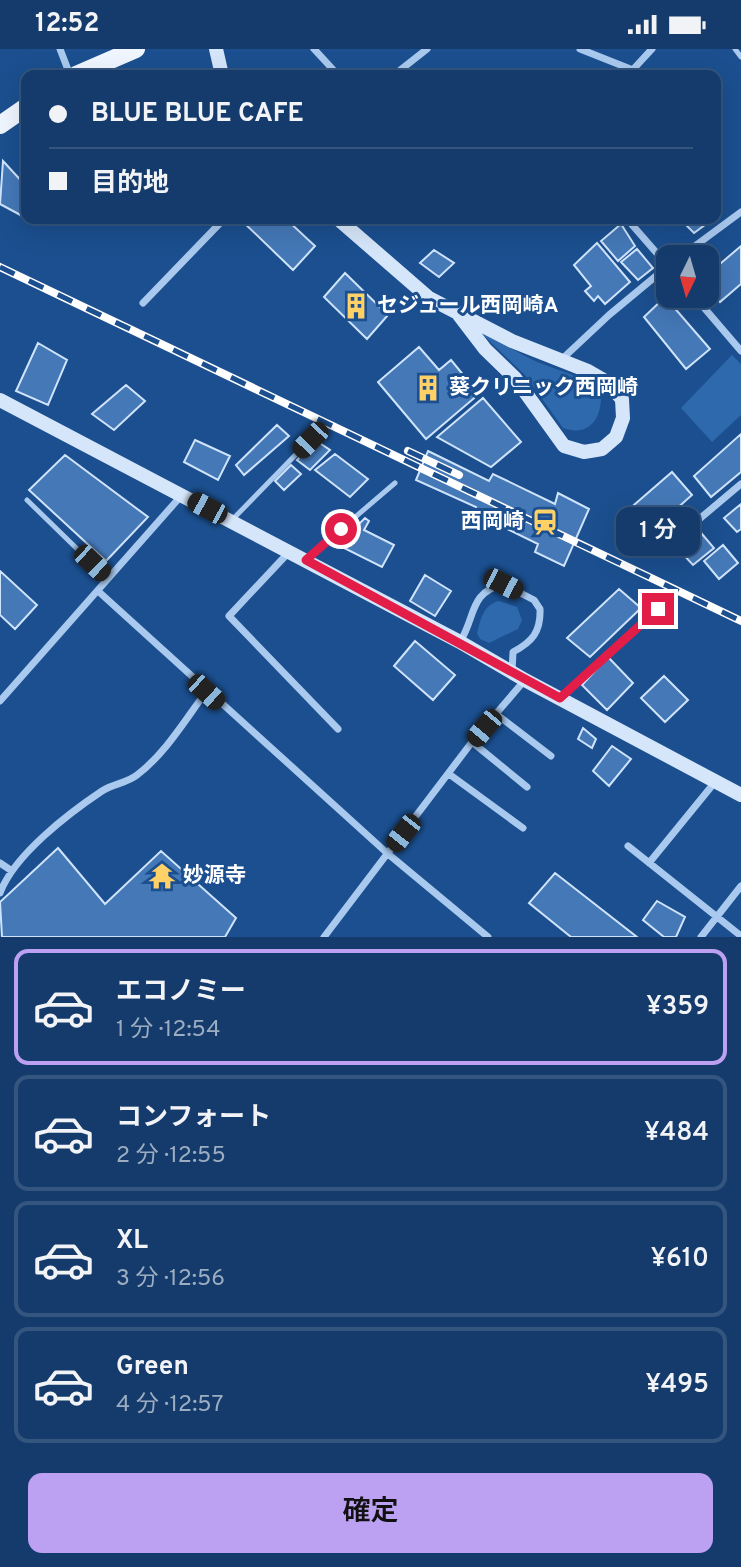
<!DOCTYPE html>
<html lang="ja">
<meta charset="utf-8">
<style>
:root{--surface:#143b6b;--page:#214673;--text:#f1f3f6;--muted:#9dadc1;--line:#33557e;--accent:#bca0f2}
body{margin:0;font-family:Overpass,"Noto Sans JP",sans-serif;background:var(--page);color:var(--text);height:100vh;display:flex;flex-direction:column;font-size:26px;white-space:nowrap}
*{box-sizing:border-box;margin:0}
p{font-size:23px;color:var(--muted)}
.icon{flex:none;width:38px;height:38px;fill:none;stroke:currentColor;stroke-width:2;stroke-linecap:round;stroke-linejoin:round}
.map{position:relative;height:888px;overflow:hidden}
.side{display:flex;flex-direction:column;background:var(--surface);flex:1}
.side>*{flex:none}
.banner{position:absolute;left:21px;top:21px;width:700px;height:154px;border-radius:14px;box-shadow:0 7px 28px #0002,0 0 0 2px var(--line);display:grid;align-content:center;height:154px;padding:0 28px;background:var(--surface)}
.needle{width:46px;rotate:185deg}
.fabs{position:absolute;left:656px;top:196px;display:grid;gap:14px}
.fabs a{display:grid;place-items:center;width:63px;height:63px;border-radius:14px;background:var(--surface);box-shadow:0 7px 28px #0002,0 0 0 2px var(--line);font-size:35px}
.end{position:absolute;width:32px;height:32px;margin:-16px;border:9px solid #e11d48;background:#fff;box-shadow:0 0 0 4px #fff}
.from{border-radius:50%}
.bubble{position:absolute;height:49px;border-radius:14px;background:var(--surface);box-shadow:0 7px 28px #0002,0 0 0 2px var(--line);font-size:23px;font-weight:600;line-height:49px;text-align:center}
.car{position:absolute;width:21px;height:42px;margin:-21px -10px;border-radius:9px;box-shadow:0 0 5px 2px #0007;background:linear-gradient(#222 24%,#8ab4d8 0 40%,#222 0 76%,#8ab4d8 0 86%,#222 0)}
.banner b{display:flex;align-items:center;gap:24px;height:66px;font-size:26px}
.banner b+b{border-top:2px solid var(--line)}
.banner i{width:18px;height:18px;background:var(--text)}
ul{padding:12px 0 0;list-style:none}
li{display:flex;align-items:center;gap:21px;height:116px;margin:0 14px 10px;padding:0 14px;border:4px solid var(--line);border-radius:14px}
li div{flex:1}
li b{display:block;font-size:26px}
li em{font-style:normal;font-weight:600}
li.on{border-color:var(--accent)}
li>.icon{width:63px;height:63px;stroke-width:1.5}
.button{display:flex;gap:14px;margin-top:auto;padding:14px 28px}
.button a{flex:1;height:80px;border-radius:14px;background:var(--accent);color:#111;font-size:28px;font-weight:600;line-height:80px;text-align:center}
.status{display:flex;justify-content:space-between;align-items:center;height:49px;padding:0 35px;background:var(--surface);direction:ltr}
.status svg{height:19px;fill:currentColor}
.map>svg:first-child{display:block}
</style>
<div class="status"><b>12:52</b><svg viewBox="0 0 49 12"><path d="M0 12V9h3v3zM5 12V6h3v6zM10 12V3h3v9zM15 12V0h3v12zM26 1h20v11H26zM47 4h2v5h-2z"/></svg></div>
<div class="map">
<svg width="741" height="888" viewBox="0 0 741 888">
<rect width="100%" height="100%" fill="#1b4f8f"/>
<path fill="#2e69ad" d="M477,280C499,292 522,307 545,316C567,325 587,327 601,348C601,371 588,388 563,379L525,326Z
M732,306L741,315V366L712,393L681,359Z
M499,552L517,558L522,571L518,580L489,594L480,590L477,584C481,570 483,556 499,552Z"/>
<path fill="#4478b7" stroke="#cfe3fa" stroke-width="2" d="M3,112L26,137V169L0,155Z
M240,170H286L315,197L293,221Z
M680,170H713L694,184Z
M621,175L635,197L618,212L601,192Z
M597,194L630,233L605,255L598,247L594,252L585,242L591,237L574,216Z
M741,197V235L720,253L707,238V226Z
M637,200L653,219L638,231L621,213Z
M434,201L454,214L439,228L420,214Z
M345,224L388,266L367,290L324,248Z
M665,248L710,300L686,320L644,268Z
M38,294L67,311L48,356L16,342Z
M419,298L439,321L451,311L479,345L426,390L378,333Z
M126,336L145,352L114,381L92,365Z
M483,349L521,393L491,418L437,388Z
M277,376L289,387L244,426L236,416Z
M741,385V423L711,448L694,427Z
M195,391L230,407L218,431L184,413Z
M315,391L330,401L310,421L297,411Z
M428,402L489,432L493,425L555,455L558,444L589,460L564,517L535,503L538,495L474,464L476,458L416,431Z
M335,405L368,430L350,448L315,421Z
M65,406L148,468L106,512L29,441Z
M291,416L301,425L284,441L275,432Z
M672,423L692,446L647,486L630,470L632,468L627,462Z
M741,455V480L737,483L724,469Z
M365,469L369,472L364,481L394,496L382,518L338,496Z
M702,485L714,499L693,516L681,503Z
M723,496L738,514L719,530L704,512Z
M0,522L37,556L15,580L0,566Z
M425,526L451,542L435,567L410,552Z
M619,540L641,559L590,608L567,589Z
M415,592L455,626L433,651L394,617Z
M608,608L633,634L607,661L582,636Z
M664,627L688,651L665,673L641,649Z
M583,679L596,690L592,699L578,690Z
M612,697L631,710L609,737L593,722Z
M58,799L105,855L161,802L236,869L225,888H2L0,853Z
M555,824L637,888H571L529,854Z
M657,852L685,868L676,888H664L643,871Z"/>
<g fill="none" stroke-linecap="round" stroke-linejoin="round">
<path stroke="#a9c9ee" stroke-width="5" d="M735,0L741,8
M27,451L108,530
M231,472L310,391
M305,511L395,434"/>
<path stroke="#a9c9ee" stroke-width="7" d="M60,0L70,26
M314,0L338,26
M580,0L633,21
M394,26L427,0
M628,26L652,0
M627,170L668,217
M680,208L741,163
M694,247L741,302
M143,254L224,170
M561,311L609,266L668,217
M666,498L741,435
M289,503L229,567L338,680
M98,542L387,804L488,888
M460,593C476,567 469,544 503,535L534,551L540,560C541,583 532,593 513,603L512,623
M560,649L658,560
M0,652L181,447
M496,665L551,707
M472,693L527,738
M449,725L523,779
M628,797L741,887
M0,814L12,822
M649,814L715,733
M0,844C14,806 69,764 102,742C113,735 127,734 137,726C165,705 185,671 206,643
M324,888L472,693L524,632
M701,888L741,837"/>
<path stroke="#d6e6fa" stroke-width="14" d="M216,0L222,26
M338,170L429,249L512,292L588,322L607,333L622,350L623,369L616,388L602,400L584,403L564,397L515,329L485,300L459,266
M0,351L460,593L525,631L741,746"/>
<path stroke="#f0f6ff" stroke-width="18" d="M76,26L136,0
M0,76L26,58"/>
<g stroke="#fff" stroke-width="8">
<path id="rail" d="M0,218L741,572
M408,402L459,426"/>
</g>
<use href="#rail" stroke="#1b4f8f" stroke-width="5" stroke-dasharray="16" stroke-linecap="butt"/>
</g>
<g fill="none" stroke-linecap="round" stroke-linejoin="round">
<path stroke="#e11d48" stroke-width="9" d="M341,480L306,511L560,649L658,560"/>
</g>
<defs>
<g id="building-bare" transform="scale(2.1)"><path d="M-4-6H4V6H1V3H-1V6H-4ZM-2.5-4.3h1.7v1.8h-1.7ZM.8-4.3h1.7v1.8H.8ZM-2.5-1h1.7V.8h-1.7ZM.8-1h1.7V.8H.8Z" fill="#ffd166" stroke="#1b4f8f" stroke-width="2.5" paint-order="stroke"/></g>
<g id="station-bare" transform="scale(2.1)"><path d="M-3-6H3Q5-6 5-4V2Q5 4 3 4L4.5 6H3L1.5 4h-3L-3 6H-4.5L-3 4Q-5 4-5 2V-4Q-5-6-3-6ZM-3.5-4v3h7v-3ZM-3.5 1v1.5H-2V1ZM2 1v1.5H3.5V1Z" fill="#ffd166" stroke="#1b4f8f" stroke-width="2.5" paint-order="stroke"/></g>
<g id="temple-bare" transform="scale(2.1)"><path d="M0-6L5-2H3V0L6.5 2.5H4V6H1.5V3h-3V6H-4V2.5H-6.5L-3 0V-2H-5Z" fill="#ffd166" stroke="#1b4f8f" stroke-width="2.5" paint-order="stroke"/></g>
</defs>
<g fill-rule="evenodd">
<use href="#building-bare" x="356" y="257"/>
<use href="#building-bare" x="428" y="339"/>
<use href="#station-bare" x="545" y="473"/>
<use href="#temple-bare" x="162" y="827"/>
</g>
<g text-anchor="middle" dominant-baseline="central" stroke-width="6" stroke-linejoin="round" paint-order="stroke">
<g font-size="21" font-weight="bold" fill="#fff" stroke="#1b4f8f" text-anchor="start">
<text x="377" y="257">セジュール西岡崎A</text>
<text x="449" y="339">葵クリニック西岡崎</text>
<text x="524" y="473" text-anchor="end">西岡崎</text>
<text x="183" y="827">妙源寺</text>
</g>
</g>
</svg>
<div class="fabs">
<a><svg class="needle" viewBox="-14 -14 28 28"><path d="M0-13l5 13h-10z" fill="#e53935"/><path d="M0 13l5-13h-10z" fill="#9dadc1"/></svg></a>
</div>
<i class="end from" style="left:341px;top:480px"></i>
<i class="end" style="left:658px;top:560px"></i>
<div class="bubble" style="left:616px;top:458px;width:84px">1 分</div>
<i class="car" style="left:310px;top:391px;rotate:224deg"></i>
<i class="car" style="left:207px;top:459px;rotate:298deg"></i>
<i class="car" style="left:92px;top:514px;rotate:134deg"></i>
<i class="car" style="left:503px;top:535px;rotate:117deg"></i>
<i class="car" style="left:206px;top:643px;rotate:132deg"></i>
<i class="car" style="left:484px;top:679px;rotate:220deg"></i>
<i class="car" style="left:403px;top:784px;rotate:218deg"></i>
<div class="banner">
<b><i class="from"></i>BLUE BLUE CAFE</b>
<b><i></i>目的地</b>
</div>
</div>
<section class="side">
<ul>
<li class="on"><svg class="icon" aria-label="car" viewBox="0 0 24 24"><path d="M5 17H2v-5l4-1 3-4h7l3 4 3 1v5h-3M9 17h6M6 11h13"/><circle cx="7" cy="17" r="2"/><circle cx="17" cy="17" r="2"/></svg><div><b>エコノミー</b><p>1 分 · 12:54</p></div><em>¥359</em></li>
<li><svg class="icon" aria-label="car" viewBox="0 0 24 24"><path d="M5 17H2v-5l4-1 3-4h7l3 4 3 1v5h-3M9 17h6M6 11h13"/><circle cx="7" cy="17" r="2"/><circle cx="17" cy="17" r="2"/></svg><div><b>コンフォート</b><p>2 分 · 12:55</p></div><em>¥484</em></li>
<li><svg class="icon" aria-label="car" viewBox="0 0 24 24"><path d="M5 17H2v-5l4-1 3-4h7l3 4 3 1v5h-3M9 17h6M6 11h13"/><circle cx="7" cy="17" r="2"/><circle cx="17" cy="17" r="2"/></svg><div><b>XL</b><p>3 分 · 12:56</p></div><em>¥610</em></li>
<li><svg class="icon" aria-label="car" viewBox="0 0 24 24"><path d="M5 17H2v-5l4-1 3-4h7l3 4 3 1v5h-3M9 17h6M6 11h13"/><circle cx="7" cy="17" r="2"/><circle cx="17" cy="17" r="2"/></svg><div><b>Green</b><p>4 分 · 12:57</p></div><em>¥495</em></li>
</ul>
<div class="button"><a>確定</a></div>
</section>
